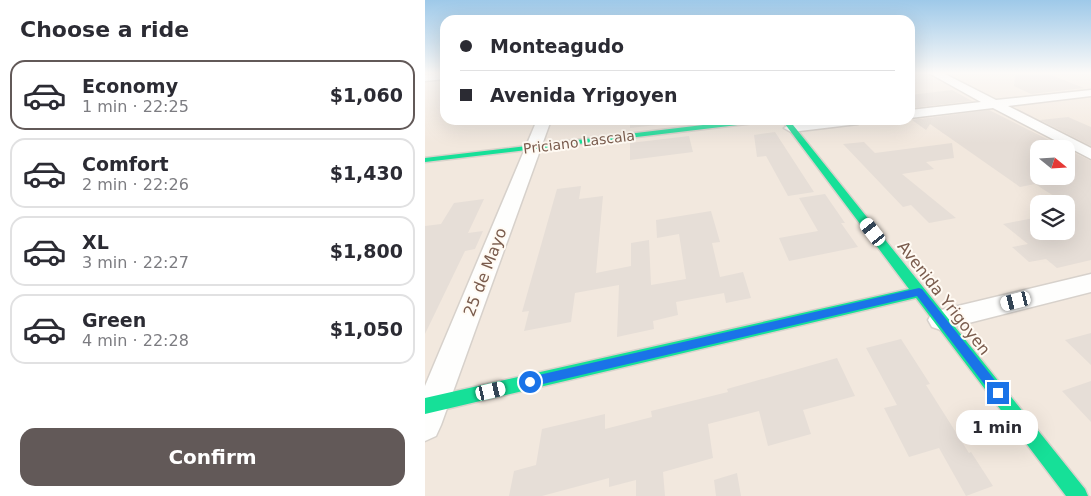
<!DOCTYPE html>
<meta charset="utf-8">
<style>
:root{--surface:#fff;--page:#f2f2f3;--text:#2b2b33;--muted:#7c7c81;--line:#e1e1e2;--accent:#625958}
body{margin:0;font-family:"DejaVu Sans",sans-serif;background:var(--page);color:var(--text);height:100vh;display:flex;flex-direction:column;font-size:19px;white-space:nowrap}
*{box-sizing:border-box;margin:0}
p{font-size:16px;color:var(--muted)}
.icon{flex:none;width:28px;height:28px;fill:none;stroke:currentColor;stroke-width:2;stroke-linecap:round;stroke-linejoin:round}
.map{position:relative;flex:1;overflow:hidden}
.side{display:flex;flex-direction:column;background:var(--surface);width:425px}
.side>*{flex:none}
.banner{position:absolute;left:15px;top:15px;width:475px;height:110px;border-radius:15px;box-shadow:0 5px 20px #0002;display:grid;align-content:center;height:110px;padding:0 20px;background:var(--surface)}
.needle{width:32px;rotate:108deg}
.tools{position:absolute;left:605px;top:140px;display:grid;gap:10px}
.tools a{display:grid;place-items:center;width:45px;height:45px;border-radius:10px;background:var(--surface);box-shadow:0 5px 20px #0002;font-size:25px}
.end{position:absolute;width:22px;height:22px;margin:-11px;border:6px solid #1a73e8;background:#fff;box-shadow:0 0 0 2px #fff}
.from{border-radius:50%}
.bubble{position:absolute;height:35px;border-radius:15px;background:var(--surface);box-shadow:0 5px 20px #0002;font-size:16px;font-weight:700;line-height:35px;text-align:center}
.car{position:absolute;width:15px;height:30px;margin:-15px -8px;border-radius:6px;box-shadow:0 0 4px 1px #0007;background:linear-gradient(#fff 24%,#345 0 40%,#fff 0 76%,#345 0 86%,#fff 0)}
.banner b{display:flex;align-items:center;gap:18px;height:48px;font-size:19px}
.banner b+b{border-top:1px solid var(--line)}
.banner i{width:12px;height:12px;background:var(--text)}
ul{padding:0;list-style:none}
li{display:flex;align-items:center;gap:15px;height:70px;margin:0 10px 8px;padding:0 10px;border:2px solid var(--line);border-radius:15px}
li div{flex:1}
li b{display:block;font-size:19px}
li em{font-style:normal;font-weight:700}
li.on{border-color:var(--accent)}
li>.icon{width:45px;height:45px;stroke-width:1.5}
h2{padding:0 20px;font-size:22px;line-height:60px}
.action{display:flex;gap:10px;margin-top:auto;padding:10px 20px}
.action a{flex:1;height:58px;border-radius:15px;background:var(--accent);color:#fff;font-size:20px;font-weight:700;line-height:58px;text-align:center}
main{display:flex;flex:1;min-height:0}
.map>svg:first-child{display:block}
</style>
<main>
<section class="side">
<h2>Choose a ride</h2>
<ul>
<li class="on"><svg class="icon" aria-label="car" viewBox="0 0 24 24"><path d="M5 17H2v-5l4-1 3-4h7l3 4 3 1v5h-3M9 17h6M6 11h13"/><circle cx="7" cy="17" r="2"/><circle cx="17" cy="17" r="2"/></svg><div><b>Economy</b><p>1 min · 22:25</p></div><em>$1,060</em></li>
<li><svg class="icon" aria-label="car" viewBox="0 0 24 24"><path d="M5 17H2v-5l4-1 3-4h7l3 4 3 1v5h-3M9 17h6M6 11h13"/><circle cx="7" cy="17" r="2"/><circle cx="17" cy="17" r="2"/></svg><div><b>Comfort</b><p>2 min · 22:26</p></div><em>$1,430</em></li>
<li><svg class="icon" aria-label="car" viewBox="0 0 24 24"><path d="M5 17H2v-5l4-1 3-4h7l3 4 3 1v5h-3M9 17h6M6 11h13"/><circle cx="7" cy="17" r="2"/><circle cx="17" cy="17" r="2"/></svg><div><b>XL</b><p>3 min · 22:27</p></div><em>$1,800</em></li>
<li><svg class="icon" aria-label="car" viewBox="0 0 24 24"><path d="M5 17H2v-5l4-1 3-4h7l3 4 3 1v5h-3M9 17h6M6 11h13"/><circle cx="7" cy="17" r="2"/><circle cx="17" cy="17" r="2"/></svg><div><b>Green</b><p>4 min · 22:28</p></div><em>$1,050</em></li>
</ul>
<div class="action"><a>Confirm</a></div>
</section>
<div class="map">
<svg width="666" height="496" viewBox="0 0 666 496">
<rect width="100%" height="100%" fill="#f9f5f0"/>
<path fill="#f2e8de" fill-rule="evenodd" d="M0,73H20V120H485V73H666V496H0ZM614,149H641V176H614ZM614,204H641V231H614Z"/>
<path fill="#e6ded7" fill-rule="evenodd" d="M591,73H621L659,88L606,94L589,86Z
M527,90L547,101L485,108V95Z
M564,110L666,161V260L632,268L621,259L604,262L587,247L603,244L578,224L614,217V231H641V212L651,210L610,184L595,187L505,124L501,130L487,120ZM614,149H641V176H614Z
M643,117L666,127V146L615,120Z
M205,120H259L260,122L205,128Z
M350,132L389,192L363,196L341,156L332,157L329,135Z
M264,136L268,152L205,160V143Z
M439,142L450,153L527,143L529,158L501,162L509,169L477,174L531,218L504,223L486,205L478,207L418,144Z
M156,186L154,199L178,196L171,273L206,266V243L224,240L226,285L261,279L254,234L232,238L231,220L286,211L295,242L287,243L295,277L318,272L326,298L301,303L299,293L251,302L253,315L228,321L229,329L192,337L194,285L150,293L146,322L99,331L104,311L97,312L132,189Z
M400,194L420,223H416L433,247L364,261L354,238L393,231L374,198Z
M59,199L43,233L58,231L50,249L40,251L0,334V226L16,224L29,203Z
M666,333V365L640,340Z
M476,339L505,384L501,385L544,453L546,452L568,486L541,496L514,448L484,457L459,408L472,405L441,348Z
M412,358L430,396L378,410L386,434L343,446L334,411L283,424L288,458L238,472L240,496H211V480L184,487V478L117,496H84L89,471L111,465L117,429L180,414V429L227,417L226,411L303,392L302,389Z
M666,381V422L637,391Z
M312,473L316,496H291L289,480Z"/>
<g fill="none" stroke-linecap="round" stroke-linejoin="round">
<g stroke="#d7d1cb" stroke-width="3">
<path id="street" d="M20,73V79L0,81V75Z
M504,73H518L571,100L666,90V96L583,106L666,148V159L568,108L485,118V110L556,102Z
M112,120H126L16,425L11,436L0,441V386Z
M399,120H440L433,124L366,132L359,128L366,124Z
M666,274V292L516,330L507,327L503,320L507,313L516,310Z"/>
</g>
<g stroke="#d9d2cb" stroke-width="3">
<path id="fast" d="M320,120H341L338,122L0,162V158Z
M357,120H364L660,489L663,496H641L491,298L0,414V398L484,289Z"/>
</g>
<use href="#street" fill="#fefefd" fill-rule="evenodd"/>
<use href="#fast" fill="#16e098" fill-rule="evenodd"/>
</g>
<linearGradient id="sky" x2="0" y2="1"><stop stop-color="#9ec9e9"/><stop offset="0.51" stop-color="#fcfaf8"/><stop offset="1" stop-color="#fcfaf8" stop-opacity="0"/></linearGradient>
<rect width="666" height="143" fill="url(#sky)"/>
<path fill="#1a73e8" d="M494,288L497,289L577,389V397H569L492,296L105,387L99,382L105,377Z"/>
<g text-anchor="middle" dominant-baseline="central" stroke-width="4" stroke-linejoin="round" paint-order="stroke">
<g font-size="14" fill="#7a5c4d" stroke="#fffaf3">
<text transform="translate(154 142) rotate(-7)">Priciano Lascala</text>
</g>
<g font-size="16" fill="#7a5c4d" stroke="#fffaf3">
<text transform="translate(60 272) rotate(-69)">25 de Mayo</text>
<text transform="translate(519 298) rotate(52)">Avenida Yrigoyen</text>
</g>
</g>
</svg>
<div class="tools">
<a><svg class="needle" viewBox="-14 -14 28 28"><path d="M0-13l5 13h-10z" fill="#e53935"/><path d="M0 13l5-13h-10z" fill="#7c7c81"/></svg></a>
<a><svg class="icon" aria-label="layers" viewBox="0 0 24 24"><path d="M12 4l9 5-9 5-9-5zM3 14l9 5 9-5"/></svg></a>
</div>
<i class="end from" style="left:105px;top:382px"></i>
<i class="end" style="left:573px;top:393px"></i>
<div class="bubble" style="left:531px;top:410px;width:82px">1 min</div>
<i class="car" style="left:448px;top:232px;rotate:322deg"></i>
<i class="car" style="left:591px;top:301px;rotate:256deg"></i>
<i class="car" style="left:66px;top:391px;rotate:77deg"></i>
<div class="banner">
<b><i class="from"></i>Monteagudo</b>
<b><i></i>Avenida Yrigoyen</b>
</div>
</div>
</main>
